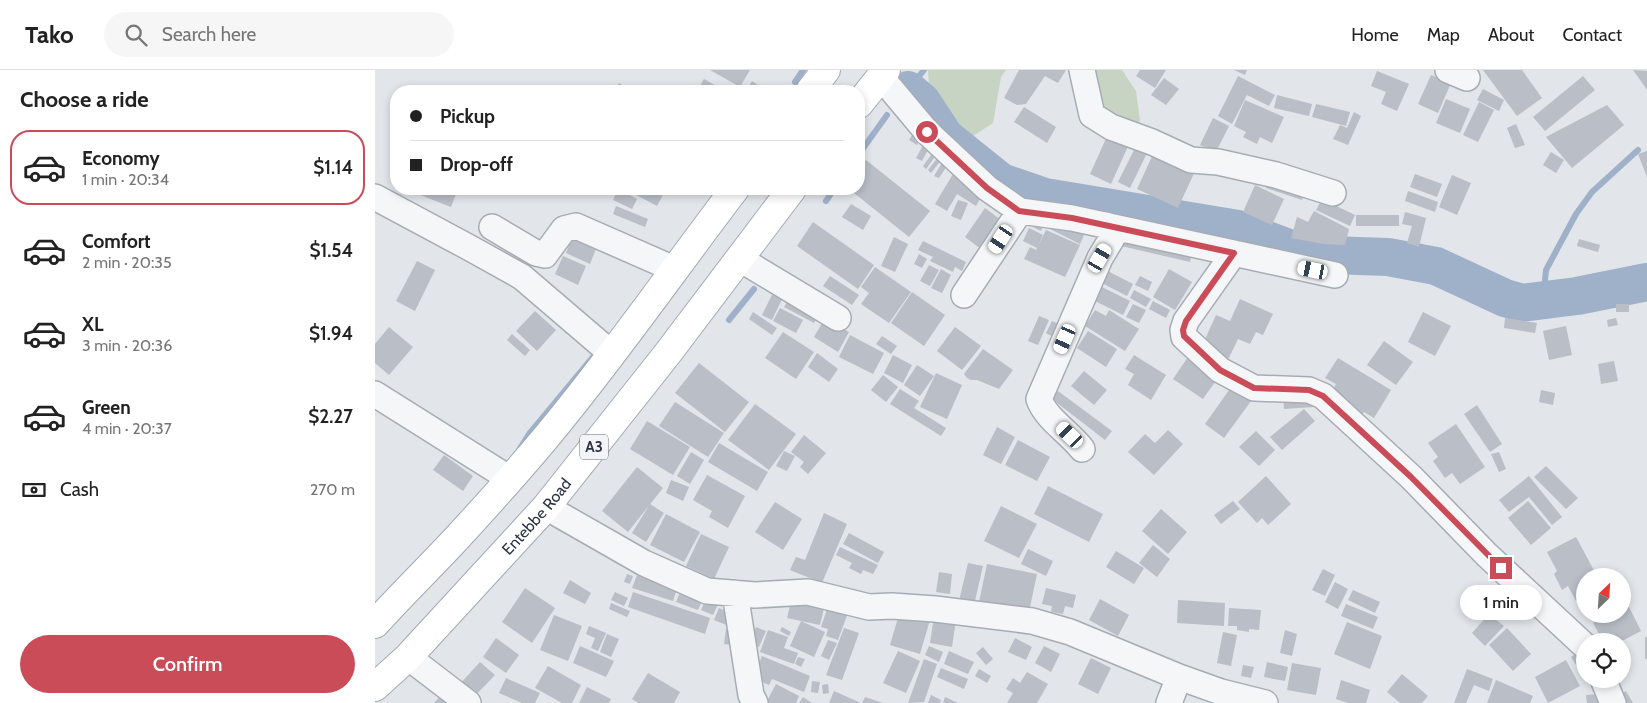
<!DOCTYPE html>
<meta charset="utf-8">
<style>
:root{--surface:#fff;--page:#f6f6f6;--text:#222;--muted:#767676;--line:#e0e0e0;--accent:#ca4c58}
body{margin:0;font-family:Cabin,sans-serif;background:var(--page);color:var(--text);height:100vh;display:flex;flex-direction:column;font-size:19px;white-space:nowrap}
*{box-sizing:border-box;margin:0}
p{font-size:16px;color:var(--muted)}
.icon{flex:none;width:28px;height:28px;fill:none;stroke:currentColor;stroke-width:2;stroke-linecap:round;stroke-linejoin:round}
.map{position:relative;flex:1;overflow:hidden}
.panel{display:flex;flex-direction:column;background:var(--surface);width:375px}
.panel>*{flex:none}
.banner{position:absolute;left:15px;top:15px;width:475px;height:110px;border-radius:20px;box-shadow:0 2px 8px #0003;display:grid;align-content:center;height:110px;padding:0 20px;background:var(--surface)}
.needle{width:32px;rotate:25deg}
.buttons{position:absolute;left:1201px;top:498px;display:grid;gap:10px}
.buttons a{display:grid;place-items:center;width:55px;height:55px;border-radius:50%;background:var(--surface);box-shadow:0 2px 8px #0003;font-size:25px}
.end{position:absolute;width:22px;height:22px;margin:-11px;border:6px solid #ca4c58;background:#fff;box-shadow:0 0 0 2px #fff}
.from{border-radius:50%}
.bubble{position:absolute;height:35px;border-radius:18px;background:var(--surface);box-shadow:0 2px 8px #0003;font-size:16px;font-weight:600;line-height:35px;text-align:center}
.car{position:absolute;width:15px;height:30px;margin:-15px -8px;border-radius:6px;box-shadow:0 0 4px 1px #0007;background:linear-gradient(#fff 24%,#345 0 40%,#fff 0 76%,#345 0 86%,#fff 0)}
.banner b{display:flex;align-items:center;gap:18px;height:48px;font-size:19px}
.banner b+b{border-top:1px solid var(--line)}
.banner i{width:12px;height:12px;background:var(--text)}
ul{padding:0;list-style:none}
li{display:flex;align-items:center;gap:15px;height:75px;margin:0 10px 8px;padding:0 10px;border:2px solid transparent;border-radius:20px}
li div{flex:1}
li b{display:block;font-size:19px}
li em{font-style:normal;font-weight:600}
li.active{border-color:var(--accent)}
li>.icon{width:45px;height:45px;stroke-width:1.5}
h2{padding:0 20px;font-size:22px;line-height:60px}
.pay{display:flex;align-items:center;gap:12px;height:55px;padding:0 20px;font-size:19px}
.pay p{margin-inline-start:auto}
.action{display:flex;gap:10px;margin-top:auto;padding:10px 20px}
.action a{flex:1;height:58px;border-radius:30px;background:var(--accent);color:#fff;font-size:20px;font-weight:600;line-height:58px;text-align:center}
header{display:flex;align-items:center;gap:30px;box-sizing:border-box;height:70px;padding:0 25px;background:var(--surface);border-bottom:1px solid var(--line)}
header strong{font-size:24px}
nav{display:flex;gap:28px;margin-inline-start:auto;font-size:18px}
.search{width:350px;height:45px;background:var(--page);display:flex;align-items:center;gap:12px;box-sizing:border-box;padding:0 18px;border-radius:28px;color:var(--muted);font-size:19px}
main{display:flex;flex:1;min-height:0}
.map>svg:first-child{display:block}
</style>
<header>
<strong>Tako</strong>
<div class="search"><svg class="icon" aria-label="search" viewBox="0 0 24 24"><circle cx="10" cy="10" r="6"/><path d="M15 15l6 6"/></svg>Search here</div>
<nav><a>Home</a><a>Map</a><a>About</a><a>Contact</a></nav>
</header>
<main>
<section class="panel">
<h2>Choose a ride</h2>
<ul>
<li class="active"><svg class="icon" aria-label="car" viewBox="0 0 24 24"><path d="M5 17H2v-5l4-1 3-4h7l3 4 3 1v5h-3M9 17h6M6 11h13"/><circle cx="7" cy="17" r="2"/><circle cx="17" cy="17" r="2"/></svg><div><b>Economy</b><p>1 min · 20:34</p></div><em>$1.14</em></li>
<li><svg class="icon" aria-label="car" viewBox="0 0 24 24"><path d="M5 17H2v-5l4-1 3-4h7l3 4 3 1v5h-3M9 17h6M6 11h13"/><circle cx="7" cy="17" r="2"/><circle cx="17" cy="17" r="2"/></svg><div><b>Comfort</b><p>2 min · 20:35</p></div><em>$1.54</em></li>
<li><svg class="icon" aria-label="car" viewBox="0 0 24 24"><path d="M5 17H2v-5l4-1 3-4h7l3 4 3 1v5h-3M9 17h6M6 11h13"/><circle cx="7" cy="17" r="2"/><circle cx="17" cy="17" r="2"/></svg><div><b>XL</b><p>3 min · 20:36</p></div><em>$1.94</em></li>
<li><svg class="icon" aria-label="car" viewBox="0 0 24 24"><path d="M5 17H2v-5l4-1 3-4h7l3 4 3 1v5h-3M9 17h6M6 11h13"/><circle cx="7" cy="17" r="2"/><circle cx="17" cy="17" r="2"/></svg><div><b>Green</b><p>4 min · 20:37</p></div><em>$2.27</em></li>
</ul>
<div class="pay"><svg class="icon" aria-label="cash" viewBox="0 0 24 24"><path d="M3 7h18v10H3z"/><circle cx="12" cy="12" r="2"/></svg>Cash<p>270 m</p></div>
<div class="action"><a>Confirm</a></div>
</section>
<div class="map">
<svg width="1272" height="633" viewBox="0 0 1272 633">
<rect width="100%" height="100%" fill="#e2e5ea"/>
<path fill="#c7d4c4" d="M553,0H631L626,7L618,53L589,72L569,60L555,30Z
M712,0H747L761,21L765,51L753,59L733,51Z"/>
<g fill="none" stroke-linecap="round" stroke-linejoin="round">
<path stroke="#9fb1c9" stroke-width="6" d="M420,12L428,0
M533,20L549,0
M484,84L512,45
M451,131L459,119
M1168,231L1171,200L1201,144L1217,122L1263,80
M354,250L379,219
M144,380L154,364L218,287"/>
<path stroke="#9fb1c9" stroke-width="38" d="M533,20L547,32L570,67L626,112L670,127L863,159L919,180L954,185L1013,187L1061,196L1130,228L1147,233L1202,226L1272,212"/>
</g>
<path fill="#b9bec7" d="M335,0H375L365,17Z
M644,0H691L683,13L670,6L651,34L642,35L629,28Z
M765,0H791L780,18L761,6Z
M859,0H872L870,5Z
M1108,0H1147L1167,28L1142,46Z
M1258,0L1272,1V20L1268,14Z
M1002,1L1034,14L1022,41L1006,34L1011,22L996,16Z
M1056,5L1076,13L1063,43L1043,34Z
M863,6L900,25L894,36L872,25L857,54L843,46Z
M1208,6L1220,20L1170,61L1158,47Z
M789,8L804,19L791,35L776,25Z
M329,9L345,18L343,21H322Z
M377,11L392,21H371Z
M244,13L256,21H239Z
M1108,19L1129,30L1124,41L1102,30Z
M902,25L937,34L934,46L899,38Z
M1071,29L1095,39L1085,63L1061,53Z
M870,30L909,47L897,73L885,67L882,74L868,67L871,62L859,56Z
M1104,32L1119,40L1103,72L1088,65Z
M941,34L975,42L971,56L937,47Z
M1232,35L1249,55L1197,98L1171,67Z
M649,37L681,57L672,73L639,52Z
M979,42L986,46L973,75L958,69L965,55L972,58Z
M838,48L854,56L841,82L825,75Z
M1141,54L1150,75L1140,78L1132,58Z
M540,61L548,66L542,75L534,70Z
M734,62L755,72L736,114L715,104Z
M762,74L774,79L755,118L743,112Z
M548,75L554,78L547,91L541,88Z
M780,80L821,99L803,138L762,119Z
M559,81L562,84L551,99L548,96Z
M1272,81V107L1263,84Z
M1176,82L1189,90L1181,103L1168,95Z
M564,86L567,89L556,103L553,100Z
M491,90L555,141L534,167L474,119H484V99Z
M567,93L572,96L564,108L559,106Z
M578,104L609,122L601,136L582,124L572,141L560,134Z
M1040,104L1067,114L1062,127L1035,117Z
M1077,105L1096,113L1082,145L1064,137Z
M893,110L929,122L927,130L891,118Z
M880,115L909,129L897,155L868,142Z
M30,119H83L76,137Z
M243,119L262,129L257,139L238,130Z
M250,119H291L282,136Z
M1033,121L1063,132L1060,142L1030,131Z
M947,129L980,145L975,156L941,140Z
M583,130L593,133L586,150L576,146Z
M476,134L496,146L488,160L467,147Z
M241,136L273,149L270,157L238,144Z
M610,138L626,150L606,179L590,167Z
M939,141L974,159L970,175L948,174L916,168L922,147L933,152Z
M1030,142L1051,148L1044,177L1032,173L1037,156L1027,154Z
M981,145H1024V156H981Z
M658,149L669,154L666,161L654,155Z
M677,149L709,165L705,174L673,158Z
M438,152L499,195L483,219L422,176Z
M654,158L668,165L662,178L648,171Z
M671,160L705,175L690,207L649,189L655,177L661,180Z
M745,161L818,178L815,192L742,175Z
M519,167L533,174L520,202L506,196Z
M197,168L221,179L215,194L191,183Z
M1204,169L1225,175L1223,182L1202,176Z
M548,171L591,192L587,201L580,197L578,202L555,191L558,187L543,180Z
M544,184L552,189L547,198L539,194Z
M188,186L211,196L203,215L180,204Z
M42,191L60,200L40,241L21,231Z
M554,195L564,200L555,216L545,211Z
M500,197L536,222L514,253L486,234L494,223L486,217Z
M725,197L758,214L752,226L719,209Z
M566,199L576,205L567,223L556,218Z
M794,199L817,212L800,240L778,227Z
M455,206L484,225L477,235L448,216Z
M765,206L777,212L773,221L760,215Z
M721,214L755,231L748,245L714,228Z
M400,219L410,223L397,250L387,245Z
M759,220L776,229L771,237L755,228Z
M537,222L570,245L549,276L516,253Z
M415,227L445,242L439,253L409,237Z
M865,229L898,244L888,265L881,262L875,274L863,269L853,290L826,278L841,245L855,251Z
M778,231L795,240L791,248L774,239Z
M758,234L771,240L764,253L751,247Z
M1241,234H1254V242H1241Z
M405,238L428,250L421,263L398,251Z
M720,240L731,246L734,240L764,259L750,281L710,256Z
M160,241L181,260L162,281L141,261Z
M378,242L402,258L397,265L374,249Z
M1048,242L1076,256L1060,286L1033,272Z
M664,246L674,250L663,275L653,271Z
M450,248L474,262L463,282L439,267Z
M1130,248L1162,253L1160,263L1129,258Z
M1241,248L1243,255L1233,257L1232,250Z
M677,251L692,258L686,271L671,263Z
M1191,256L1197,285L1174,290L1168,261Z
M14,257L38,277L14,305L0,293V274Z
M580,257L606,276L587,300L562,281Z
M713,261L742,279L731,297L702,278Z
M408,262L439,282L421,309L390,288Z
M137,264L155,280L150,286L132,270Z
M475,265L509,283L498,304L464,287Z
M507,266L522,276L516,284L501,274Z
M1009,271L1038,292L1021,315L992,295Z
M608,279L638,300L624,319L602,310H596L592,308L589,304Z
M442,283L463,299L454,312L433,297Z
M815,284L845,305L828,329L798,309Z
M518,285L537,295L528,313L509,303Z
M759,285L791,305L776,330L753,315L759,304L750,299Z
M963,288L1016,320L999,348L989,342L985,347L969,337L973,330L957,321L961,314L950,308Z
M1239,291L1243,311L1226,314L1223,294Z
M324,293L374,332L350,362L300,323Z
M542,295L559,306L545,326L529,315Z
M709,301L732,320L719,335L696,316Z
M561,303L587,315L572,349L545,337Z
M508,305L523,317L511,332L496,320Z
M859,313L879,327L849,368L830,354Z
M525,319L544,331L539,338L571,358L566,366L515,334Z
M1166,320L1180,323L1178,335L1164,332Z
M683,321L737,361L730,370L677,329Z
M938,325V337L909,339L908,326Z
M300,332L349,363L333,387L284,356Z
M380,334L421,364L394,400L353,370Z
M1102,335L1127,374L1115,382L1089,344Z
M929,339L940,351L907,380L895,367Z
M272,351L315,377L298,405L255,379Z
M1081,354L1110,397L1085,414L1077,403L1070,408L1058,391L1063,387L1053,373Z
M622,357L640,367L626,394L608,385Z
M793,360L808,374L779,405L753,382L770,364L780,373Z
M881,361L900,380L884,396L864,377Z
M429,365L451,383L433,404L425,397L429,392L416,382Z
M643,370L675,387L662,411L630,395Z
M344,373L393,402L382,421L333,392Z
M409,381L420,386L412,401L401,396Z
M316,382L329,390L315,414L302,406Z
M1124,382L1131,399L1124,402L1116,384Z
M69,385L98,406L88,421L58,400Z
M1171,396L1203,428L1191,439L1159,407Z
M262,397L288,418L253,462L227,441Z
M332,405L370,426L353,458L334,447L337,441L318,430Z
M891,406L916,434L893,455L887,448L882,453L863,432Z
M1154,406L1187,447L1177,455L1154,427L1134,442L1124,430Z
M296,410L314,417L308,431L291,423Z
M673,416L728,444L714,472L659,444Z
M858,431L865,439L846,454L839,445Z
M1153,431L1176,458L1156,475L1133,448Z
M400,432L427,449L408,480L380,462Z
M275,434L289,443L271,472L257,463Z
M626,436L662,454L644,488L609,471Z
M786,439L812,462L793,484L767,461Z
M449,443L472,454L447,513L415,500L421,487L430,490Z
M291,444L325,462L309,492L275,475Z
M474,463L509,482L503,493L468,474Z
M326,464L354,477L339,509L311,496Z
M1201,467L1222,506H1210V527L1201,531L1193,516L1187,520L1179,504L1182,501L1172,482Z
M778,475L795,489L782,507L764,493Z
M465,477L503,495L498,504L488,500L486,504L474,498L477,493L461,485Z
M653,479L678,491L671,506L646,494Z
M741,481L769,498L759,514L731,497Z
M593,493L608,496L599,535L584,531Z
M612,494L662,504L654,542L604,532Z
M948,499L960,505L950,526L937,520Z
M564,502L577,504L575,524L561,522Z
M252,504L258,506L255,514L249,512Z
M262,505L302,519L298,531L257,518Z
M195,510L216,523L210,534L188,523Z
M960,512L973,519L963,539L950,532Z
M150,518L180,538L157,573L127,552Z
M671,518L701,525L698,538L690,536L688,544L676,542L677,536L667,534Z
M306,520L328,528L323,540L301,532Z
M978,520L1005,532L1000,543L973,530Z
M240,522L253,528L249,536L236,530Z
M258,522L335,548L330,564L253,537Z
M332,527L344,532L338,545L326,540Z
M417,527L450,534L445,555L412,548Z
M725,529L754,545L743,566L714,550Z
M803,530L850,533L849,556L802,553Z
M236,533L255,541L252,547L234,539Z
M454,533L474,540L463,570L451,566L453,559L446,557Z
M971,534L1003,547L998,559L966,546Z
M1253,535L1266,561L1247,571H1228L1218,553L1236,544H1248V538Z
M344,538L359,545L354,556L339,550Z
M854,538L886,540L884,560L874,559V562L862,560V556H853Z
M525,541L555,550L545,584L515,575Z
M1114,544L1129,556L1110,576L1097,563Z
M179,545L207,556L193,591L165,580Z
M559,546L581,550L577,577L555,573Z
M426,551L450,562L439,587L415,576Z
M972,552L1007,566L995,599L959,584Z
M214,556L231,563L223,581L216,578L220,568L211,564Z
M381,557L391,561L384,577L375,573Z
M407,557L416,562L414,566L405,561Z
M469,558L484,563L467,610L451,605Z
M1132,558L1156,584L1138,601L1114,575Z
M351,559L361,561L359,575L349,574Z
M393,560L413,567L409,578L423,583L419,594L385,582Z
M910,560L922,564L917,586L905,583Z
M848,562L862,565L856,596L842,593Z
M232,564L244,569L236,587L225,582Z
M1270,567H1272V589H1270Z
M121,568L144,585L131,603L108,587Z
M640,568L657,577L651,590L633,582Z
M453,570L462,573L454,590L446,586Z
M205,576L239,591L231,607L198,593Z
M554,576L568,582L564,592L550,585Z
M669,576L685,584L676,602L660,593Z
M608,577L618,589L611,595L601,583Z
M1207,580L1210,585V609H1221L1213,614L1196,587Z
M523,581L545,591L531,623L508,613Z
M574,581L599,592L593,604L569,594Z
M387,586L435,606L429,622L397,609L394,615L378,608Z
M423,587L430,589L426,597L420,594Z
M716,588L736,598L723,624L703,614Z
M549,589L562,594L549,632L533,633Z
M1191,590L1205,616L1173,633L1160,607Z
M105,592L120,605L97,629L83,616Z
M892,592L913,597L910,611L889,607Z
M917,593L946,598L941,625L912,620Z
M868,595L879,597L876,608L866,606Z
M173,596L206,615L197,633H187L160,618Z
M566,598L593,609L589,619L562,607Z
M604,599L616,606L612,613L600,606Z
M1092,599L1118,609L1114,621L1099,615L1091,633H1079Z
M652,602L673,614L662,633H632L638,623L631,619L638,608L645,613Z
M273,603L305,622L299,633H263L257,629Z
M1027,604L1053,626L1047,633H1025L1012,622Z
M131,608L165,623L160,633H147L124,623Z
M966,610L995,620L991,633H973L961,629Z
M1121,610L1158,626L1155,633H1112Z
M437,611L445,612L443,623L436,622Z
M401,614L424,626L421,633H391Z
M453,614L454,623L448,624L447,615Z
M212,617L236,629L234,633H204Z
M71,620L86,633H59Z
M459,621L486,633H454Z
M1251,621L1258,633H1243L1240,627Z
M1225,624L1226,633H1212L1211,625Z
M556,625L566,630L565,633H553Z
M428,627L437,633H424Z
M490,627L508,633H487Z
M570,627L583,633H568Z"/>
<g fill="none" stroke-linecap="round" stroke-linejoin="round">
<g stroke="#a7acb4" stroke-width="28">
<path id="minor" d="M707,0L717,45L736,57L777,72L816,90L843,92L901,105L958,123
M1073,0L1092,8
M506,7L552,62L612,118L645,141L697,148L960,205
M0,127L95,178L147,207L237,284
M117,157L161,183L170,185L189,159L201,156L299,199
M859,183L811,251L808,260L809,267L845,300L879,318L934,320L948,326L1036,407L1112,485L1210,576
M365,189L463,248
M589,225L645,141
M0,324L135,409
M707,379C694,362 671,349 664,329L725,188L737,168L731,155
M171,437L269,493L332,521L380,525L433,522L494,537L517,536L560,539L657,551L695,562L804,607L846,622L890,633
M360,523L376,625L380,633
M33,587L93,633
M1228,609L1238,633
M794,633L804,607"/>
</g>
<g stroke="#a2a9b5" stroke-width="30">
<g id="major">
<path d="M435,21L451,0"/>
<path d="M484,34L511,0"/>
<path d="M0,554C26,525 54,498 81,469C117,430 153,390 186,349C247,274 302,195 360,119"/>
<path id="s1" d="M0,617L33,587L171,437L293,283L417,119"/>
</g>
</g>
<use href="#minor" stroke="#f5f6f8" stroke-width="25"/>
<use href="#major" stroke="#fff" stroke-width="28"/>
</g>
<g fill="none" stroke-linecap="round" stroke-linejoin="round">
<path stroke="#ca4c58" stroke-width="6" d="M552,62L612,118L644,141L697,148L859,183L811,251L808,260L809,266L845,300L879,318L934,320L948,326L1036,407L1126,498"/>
</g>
<g text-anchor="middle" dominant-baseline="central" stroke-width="4" stroke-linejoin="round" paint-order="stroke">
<rect fill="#f2f4f7" stroke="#676c78" stroke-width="1" x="205" y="364.5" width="28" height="25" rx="4"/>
<g font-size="15" font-weight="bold" fill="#2b3242">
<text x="219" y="377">A3</text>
</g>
<g font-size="16" fill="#2b3242" stroke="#f2f4f7">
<text stroke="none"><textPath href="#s1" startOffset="235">Entebbe Road</textPath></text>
</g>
</g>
</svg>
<div class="buttons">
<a><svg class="needle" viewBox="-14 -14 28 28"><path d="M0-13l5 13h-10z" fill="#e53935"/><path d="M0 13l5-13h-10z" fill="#767676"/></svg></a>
<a><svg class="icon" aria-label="locate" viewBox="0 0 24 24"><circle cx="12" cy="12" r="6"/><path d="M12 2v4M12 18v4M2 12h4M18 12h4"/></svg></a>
</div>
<i class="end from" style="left:552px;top:62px"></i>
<i class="end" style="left:1126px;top:498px"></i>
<div class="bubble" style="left:1085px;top:515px;width:82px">1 min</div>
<i class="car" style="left:626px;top:169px;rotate:213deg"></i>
<i class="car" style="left:725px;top:188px;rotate:30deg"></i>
<i class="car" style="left:938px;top:200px;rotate:282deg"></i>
<i class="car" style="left:690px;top:269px;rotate:204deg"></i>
<i class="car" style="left:695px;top:365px;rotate:314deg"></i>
<div class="banner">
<b><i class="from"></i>Pickup</b>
<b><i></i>Drop-off</b>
</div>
</div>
</main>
